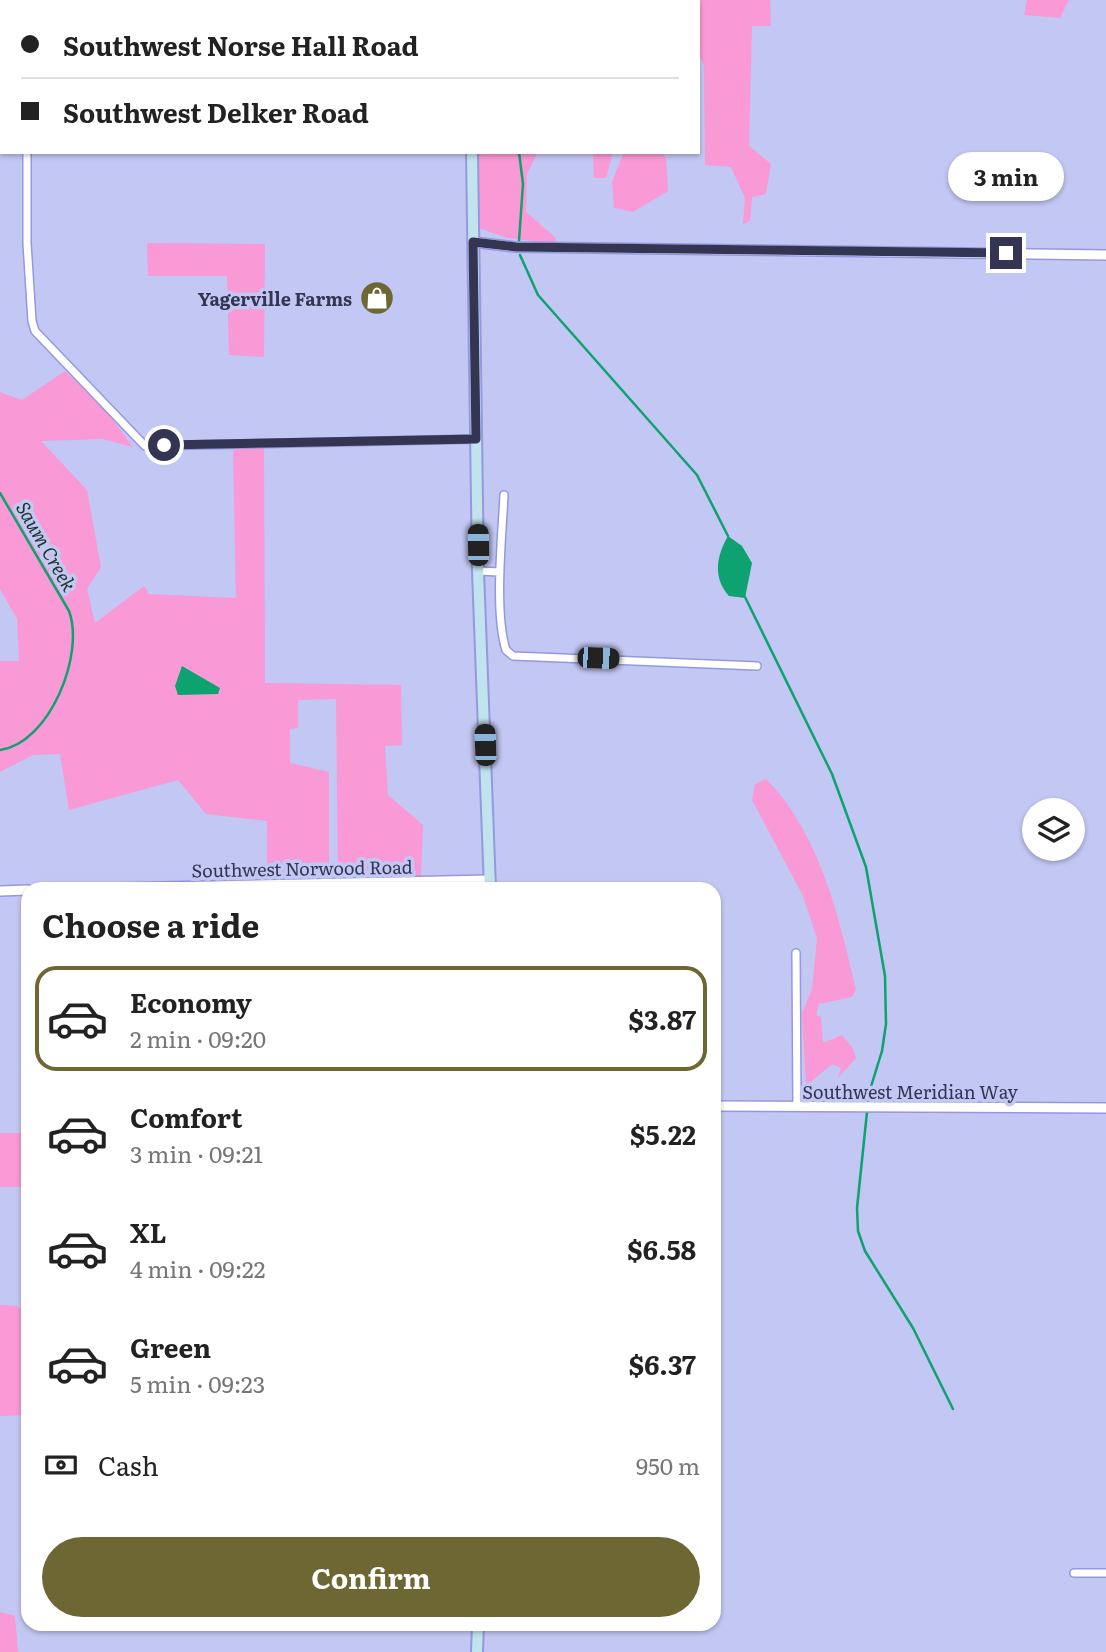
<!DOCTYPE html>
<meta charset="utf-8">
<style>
:root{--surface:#fff;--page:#f6f6f6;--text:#222;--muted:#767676;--line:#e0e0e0;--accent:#6d6733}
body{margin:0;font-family:Literata,serif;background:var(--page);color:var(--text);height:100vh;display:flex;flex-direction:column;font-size:26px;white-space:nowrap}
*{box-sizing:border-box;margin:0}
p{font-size:23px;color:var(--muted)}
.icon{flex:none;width:38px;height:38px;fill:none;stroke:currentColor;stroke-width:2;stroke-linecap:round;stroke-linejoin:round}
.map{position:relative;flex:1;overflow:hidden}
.side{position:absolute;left:21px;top:882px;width:700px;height:749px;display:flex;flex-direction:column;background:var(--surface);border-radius:21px;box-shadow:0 2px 5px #0004}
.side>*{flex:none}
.top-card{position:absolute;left:0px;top:0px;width:700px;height:154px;box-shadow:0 2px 5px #0004;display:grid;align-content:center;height:154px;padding:0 21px;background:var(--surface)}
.fabs{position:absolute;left:1022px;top:798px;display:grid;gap:14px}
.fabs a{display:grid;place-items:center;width:63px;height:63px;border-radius:50%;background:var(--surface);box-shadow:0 2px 5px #0004;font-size:35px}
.end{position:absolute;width:32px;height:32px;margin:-16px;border:9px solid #343553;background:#fff;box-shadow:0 0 0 4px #fff}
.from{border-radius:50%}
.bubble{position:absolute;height:49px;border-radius:24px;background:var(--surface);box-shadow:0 2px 5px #0004;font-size:23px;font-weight:700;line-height:49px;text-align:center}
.car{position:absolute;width:21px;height:42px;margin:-21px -10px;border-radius:9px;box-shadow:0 0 5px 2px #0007;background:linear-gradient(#222 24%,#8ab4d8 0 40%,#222 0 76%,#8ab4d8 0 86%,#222 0)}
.top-card b{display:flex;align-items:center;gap:24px;height:66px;font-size:26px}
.top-card b+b{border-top:2px solid var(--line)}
.top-card i{width:18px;height:18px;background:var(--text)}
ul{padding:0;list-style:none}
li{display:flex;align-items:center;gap:21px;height:105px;margin:0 14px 10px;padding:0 7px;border:4px solid transparent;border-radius:21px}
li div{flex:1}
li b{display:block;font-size:26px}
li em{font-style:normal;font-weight:700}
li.current{border-color:var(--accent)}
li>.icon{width:63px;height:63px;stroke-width:1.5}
h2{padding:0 21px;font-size:32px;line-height:84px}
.pay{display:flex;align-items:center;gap:18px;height:77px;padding:0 21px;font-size:26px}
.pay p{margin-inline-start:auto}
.action{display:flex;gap:14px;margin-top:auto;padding:14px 21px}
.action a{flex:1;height:80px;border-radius:42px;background:var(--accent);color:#fff;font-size:28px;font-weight:700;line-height:80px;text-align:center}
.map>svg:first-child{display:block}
</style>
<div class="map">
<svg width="1106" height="1652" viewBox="0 0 1106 1652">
<rect width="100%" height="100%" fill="#c3c7f3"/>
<path fill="#f999d6" d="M688,0H770L771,26H752L749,146L771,164L766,194L752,197L750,221L743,224L745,198L731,167L705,165L704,66L698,51V2Z
M1027,0H1069L1060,18L1024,15Z
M478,152H538L527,174L526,212L555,237L556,244L507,238L479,228Z
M593,152H613L606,178H594Z
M624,152H661L666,158L668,191L633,212L614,208L612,182Z
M147,243L265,244L264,357L229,355L227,276H148Z
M65,371L104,408L133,447L103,439L41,441L87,490L101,567L87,589L95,623L144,586L149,594L236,598L233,450L264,447L265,683L401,685L402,745L385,746L388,795L423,825L421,876H338L336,699L298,700V728L290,729V763L329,772V875L267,874V821L206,814L178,780L69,810L60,754L33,755L0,772V661H19L17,619L0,589V392L22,400Z
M766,779C820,833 839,918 856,990L852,997L819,1004L816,1015L821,1017L823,1043L842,1035L852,1047L856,1058L838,1078L841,1068L832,1064L806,1086L802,1013L812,989L817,938L803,896L752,800L755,784Z
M0,1133H28V1187H0Z
M0,1305L17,1306L28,1314V1415L0,1416Z
M0,1612L15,1616L18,1652H0Z"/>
<path fill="#0da26f" d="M728,536L742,546L752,563L745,598L729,596C712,577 717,555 728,536Z
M182,666L220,688L218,694L178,695L175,686Z"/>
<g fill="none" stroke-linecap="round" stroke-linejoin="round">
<path stroke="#0da26f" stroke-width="2.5" d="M278,0L280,2
M519,152L523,184L519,241
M520,255L538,295L697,475L728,536
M0,493L69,611C85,654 50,743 0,750
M745,597L832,774L866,867L885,976L886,1024L882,1051L869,1093L857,1208L858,1231L865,1251L913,1328L953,1409"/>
<g stroke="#9598df" stroke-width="10">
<path id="minor" d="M24,0V2
M27,152V243L32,321L35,331L145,446L476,439
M504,495C502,537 494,612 506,650L513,656L757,666
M478,571L500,572
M796,953L797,1106
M1074,1573H1106"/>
</g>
<g stroke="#9598df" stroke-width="12">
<path id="tertiary" d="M473,242L515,247L1106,255
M72,889L490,880
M0,891L28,890
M714,1106L1106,1108"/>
</g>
<g stroke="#9598df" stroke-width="14">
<path id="secondary" d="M471,0V2
M472,152L478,571L490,889
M477,1652L478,1624"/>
</g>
<use href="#minor" stroke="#fff" stroke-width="7"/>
<use href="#tertiary" stroke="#fff" stroke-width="9"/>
<use href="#secondary" stroke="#c0e3ed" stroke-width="10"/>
</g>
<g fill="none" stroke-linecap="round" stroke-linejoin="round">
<path stroke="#343553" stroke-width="9" d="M164,445L476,439L473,242L516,247L1006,253"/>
</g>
<defs>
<g id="shop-disc" transform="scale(1.75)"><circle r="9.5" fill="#6d6733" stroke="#c3c7f3"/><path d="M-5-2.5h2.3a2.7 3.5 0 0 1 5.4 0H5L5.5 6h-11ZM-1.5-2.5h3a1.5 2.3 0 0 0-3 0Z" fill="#fff"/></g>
</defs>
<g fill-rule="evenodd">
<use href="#shop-disc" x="377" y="298"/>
</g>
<g text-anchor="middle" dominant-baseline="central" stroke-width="7" stroke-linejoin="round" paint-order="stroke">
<g font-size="18" font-weight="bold" fill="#343553" stroke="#c3c7f3" text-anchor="end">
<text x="352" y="298">Yagerville Farms</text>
</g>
<g font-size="18" fill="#343553" stroke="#c3c7f3">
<text transform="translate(302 868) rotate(-1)">Southwest Norwood Road</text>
<text x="910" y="1091">Southwest Meridian Way</text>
</g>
<g font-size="19" font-style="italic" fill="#1c3629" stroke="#c3c7f3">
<text transform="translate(47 546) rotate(60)">Saum Creek</text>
</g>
</g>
</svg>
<div class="fabs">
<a><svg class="icon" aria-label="layers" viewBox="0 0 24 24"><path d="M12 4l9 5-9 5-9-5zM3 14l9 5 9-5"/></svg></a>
</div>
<i class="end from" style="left:164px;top:445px"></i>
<i class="end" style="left:1006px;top:253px"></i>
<div class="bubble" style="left:948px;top:152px;width:116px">3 min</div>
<i class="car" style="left:478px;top:545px;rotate:359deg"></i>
<i class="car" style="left:598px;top:658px;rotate:92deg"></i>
<i class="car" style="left:485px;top:745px;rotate:358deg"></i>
<div class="top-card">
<b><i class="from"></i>Southwest Norse Hall Road</b>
<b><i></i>Southwest Delker Road</b>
</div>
<section class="side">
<h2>Choose a ride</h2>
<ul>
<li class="current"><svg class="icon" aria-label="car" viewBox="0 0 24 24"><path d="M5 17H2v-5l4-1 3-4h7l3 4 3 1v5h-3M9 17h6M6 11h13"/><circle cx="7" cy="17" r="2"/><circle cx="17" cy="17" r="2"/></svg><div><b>Economy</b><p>2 min · 09:20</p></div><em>$3.87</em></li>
<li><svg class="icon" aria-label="car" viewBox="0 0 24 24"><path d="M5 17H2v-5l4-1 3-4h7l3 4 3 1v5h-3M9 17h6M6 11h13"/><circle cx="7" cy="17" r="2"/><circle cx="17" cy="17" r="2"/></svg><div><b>Comfort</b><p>3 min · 09:21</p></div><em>$5.22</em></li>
<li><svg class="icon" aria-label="car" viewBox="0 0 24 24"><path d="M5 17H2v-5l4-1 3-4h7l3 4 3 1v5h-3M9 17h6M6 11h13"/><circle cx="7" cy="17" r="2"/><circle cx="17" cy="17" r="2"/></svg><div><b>XL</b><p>4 min · 09:22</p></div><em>$6.58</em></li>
<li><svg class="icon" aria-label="car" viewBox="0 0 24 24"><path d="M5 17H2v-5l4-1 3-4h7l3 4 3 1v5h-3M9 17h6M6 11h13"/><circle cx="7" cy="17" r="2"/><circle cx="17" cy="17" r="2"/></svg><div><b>Green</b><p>5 min · 09:23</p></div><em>$6.37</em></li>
</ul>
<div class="pay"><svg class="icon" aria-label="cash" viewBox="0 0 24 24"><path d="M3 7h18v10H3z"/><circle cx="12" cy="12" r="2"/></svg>Cash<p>950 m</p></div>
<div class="action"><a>Confirm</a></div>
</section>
</div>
